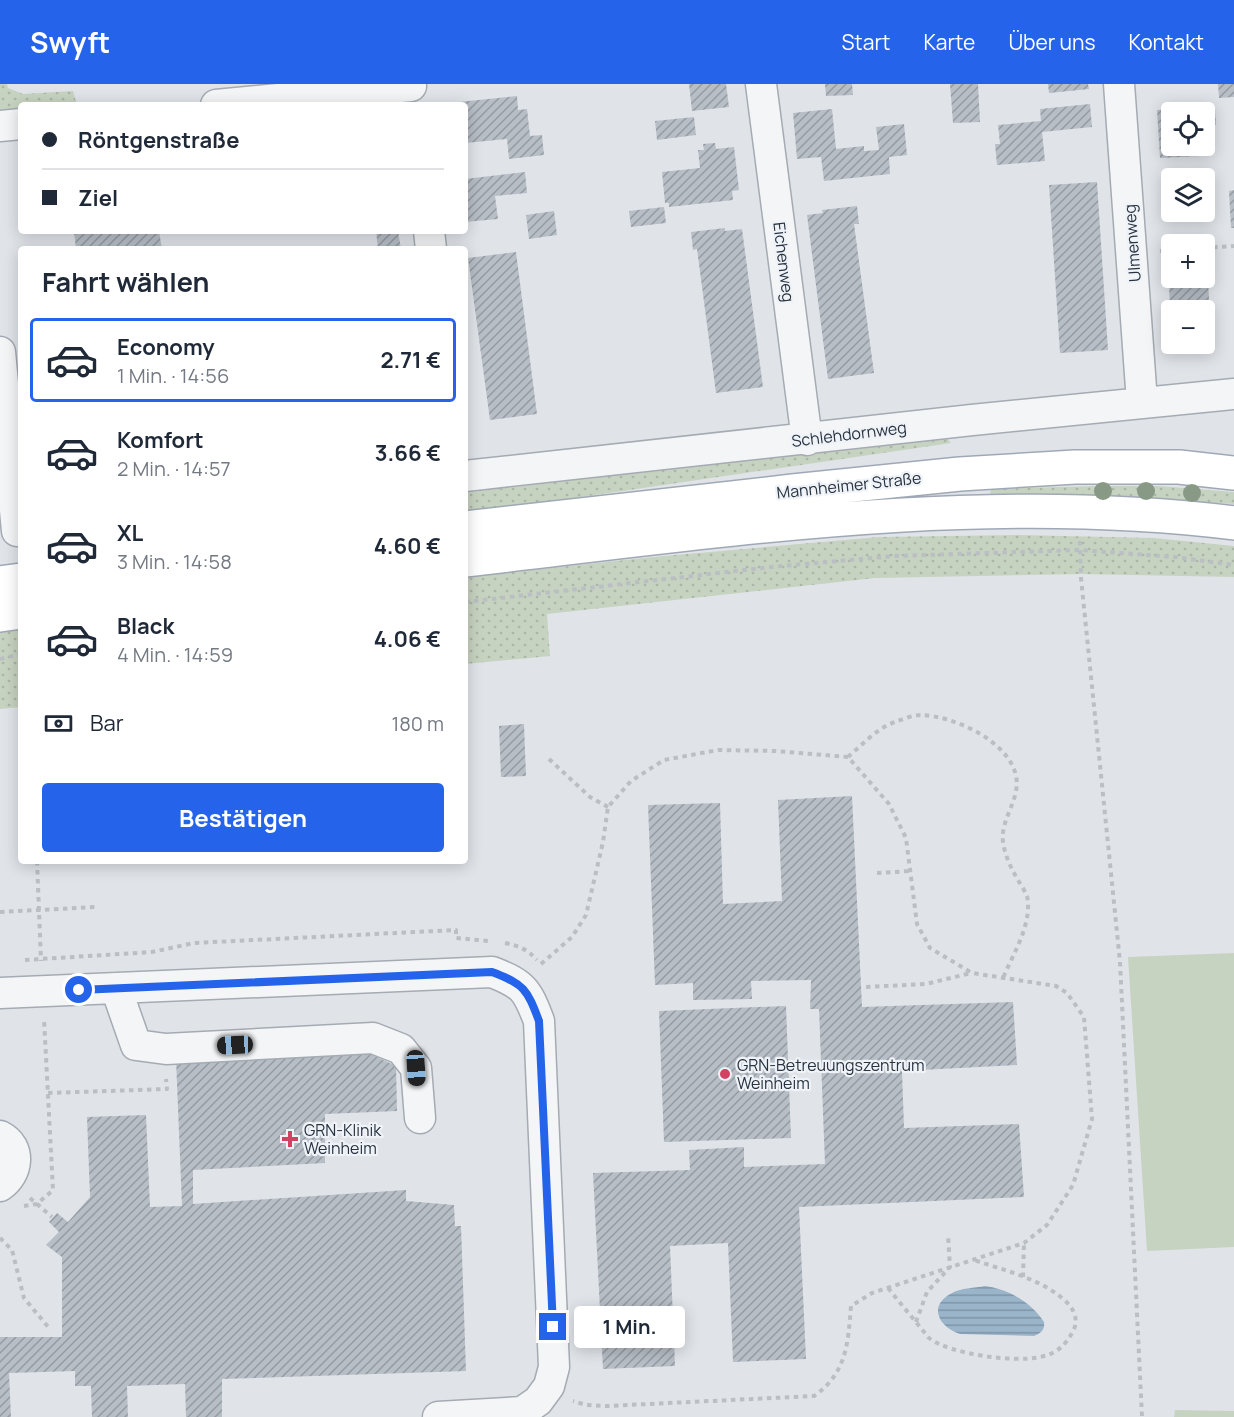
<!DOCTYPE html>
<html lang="de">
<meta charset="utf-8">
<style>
:root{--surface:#fff;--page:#f2f2f3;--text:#1f2937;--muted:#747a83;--line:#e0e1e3;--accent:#2563eb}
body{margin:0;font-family:Manrope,sans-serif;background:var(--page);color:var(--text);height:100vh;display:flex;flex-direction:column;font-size:22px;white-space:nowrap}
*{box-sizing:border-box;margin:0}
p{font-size:20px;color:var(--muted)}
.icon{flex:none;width:33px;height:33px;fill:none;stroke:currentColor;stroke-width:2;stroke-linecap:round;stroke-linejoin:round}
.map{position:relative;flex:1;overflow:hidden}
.details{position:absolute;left:18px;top:162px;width:450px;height:618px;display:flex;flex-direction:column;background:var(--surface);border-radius:6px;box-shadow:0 3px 15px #0003}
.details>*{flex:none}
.top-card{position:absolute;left:18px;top:18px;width:450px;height:132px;border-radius:6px;box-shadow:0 3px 15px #0003;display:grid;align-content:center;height:132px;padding:0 24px;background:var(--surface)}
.tools{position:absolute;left:1161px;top:18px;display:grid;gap:12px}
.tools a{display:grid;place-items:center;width:54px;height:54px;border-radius:6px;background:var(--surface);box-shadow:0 3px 15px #0003;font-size:30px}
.end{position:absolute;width:27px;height:27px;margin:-14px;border:8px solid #2563eb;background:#fff;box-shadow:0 0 0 3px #fff}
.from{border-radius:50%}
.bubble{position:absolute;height:42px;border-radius:6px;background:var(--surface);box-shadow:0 3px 15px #0003;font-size:20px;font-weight:700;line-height:42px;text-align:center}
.car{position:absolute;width:18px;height:36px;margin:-18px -9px;border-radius:8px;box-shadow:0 0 4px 2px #0007;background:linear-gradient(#222 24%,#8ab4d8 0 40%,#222 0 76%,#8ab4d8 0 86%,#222 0)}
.top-card b{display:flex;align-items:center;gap:21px;height:57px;font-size:22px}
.top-card b+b{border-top:2px solid var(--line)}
.top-card i{width:15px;height:15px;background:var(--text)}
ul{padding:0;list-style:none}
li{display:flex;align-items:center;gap:18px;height:84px;margin:0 12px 9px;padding:0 12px;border:3px solid transparent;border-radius:6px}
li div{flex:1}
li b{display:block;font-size:22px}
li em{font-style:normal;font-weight:700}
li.active{border-color:var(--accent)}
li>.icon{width:54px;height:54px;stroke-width:1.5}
h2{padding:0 24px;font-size:27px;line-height:72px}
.pay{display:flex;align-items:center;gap:15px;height:66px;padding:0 24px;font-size:22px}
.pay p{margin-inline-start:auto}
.action{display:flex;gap:12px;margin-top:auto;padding:12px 24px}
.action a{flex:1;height:69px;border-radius:6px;background:var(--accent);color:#fff;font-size:24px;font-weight:700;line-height:69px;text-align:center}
header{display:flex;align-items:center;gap:36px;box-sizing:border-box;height:84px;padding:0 30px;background:var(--accent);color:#fff}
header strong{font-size:28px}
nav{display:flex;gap:33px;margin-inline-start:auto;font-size:21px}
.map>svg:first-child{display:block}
</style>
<header>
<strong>Swyft</strong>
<nav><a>Start</a><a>Karte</a><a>Über uns</a><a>Kontakt</a></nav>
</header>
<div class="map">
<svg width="1234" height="1333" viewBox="0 0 1234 1333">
<defs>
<pattern id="grass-dots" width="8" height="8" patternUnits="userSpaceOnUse" patternTransform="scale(1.5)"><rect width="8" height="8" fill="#c7d3c1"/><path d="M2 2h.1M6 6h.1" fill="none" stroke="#abb6a7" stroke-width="1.8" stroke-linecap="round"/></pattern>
<pattern id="water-rules" width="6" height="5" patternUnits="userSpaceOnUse" patternTransform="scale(1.5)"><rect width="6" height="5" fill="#9ab5ca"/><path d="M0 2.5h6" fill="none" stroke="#7e94a6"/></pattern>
<pattern id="building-hatch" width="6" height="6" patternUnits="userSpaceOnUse" patternTransform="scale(1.5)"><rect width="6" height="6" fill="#b7bec6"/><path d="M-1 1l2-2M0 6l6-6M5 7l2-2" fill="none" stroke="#959ba2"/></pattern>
</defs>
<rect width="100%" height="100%" fill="#e0e4e9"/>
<path fill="url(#grass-dots)" d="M0,0H7L8,4L23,10L73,7L77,21H21V27L0,29Z
M944,351L951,359L541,419L465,427V409Z
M1094,402H1159L1234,408V420L1098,412L990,411L991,405Z
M1020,451L1154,454L1234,462V493L1080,490L875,494L547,530L550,572L465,580V493L653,473L879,453Z
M21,542V623L0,625V546Z"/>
<path fill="#c7d3c1" d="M1234,869V1163L1147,1167L1128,873Z
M1175,1326L1234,1327V1333H1174Z"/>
<path fill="url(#water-rules)" d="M985,1202C1008,1205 1031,1218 1044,1238C1045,1246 1041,1249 1034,1252L960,1250C939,1243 927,1222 952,1209C962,1204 974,1204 985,1202Z"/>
<path fill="url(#building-hatch)" d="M689,0H726L729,23L692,27Z
M825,0H852L853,11L826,12Z
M950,0H978L980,38L953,39Z
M1048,0H1088L1089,5L1049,9Z
M1218,0H1234V13L1219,14Z
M517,12L518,26L527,25L530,52L542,51L544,71L509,75L507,55L465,59V21H449V19Z
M1090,20L1092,43L1042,48L1045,77L997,81L995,60H1000L998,41L1041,37L1040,25Z
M1197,24V26L1215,25L1216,41L1204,42V28H1172V62H1200V72L1160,74L1157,26Z
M832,25L836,65L864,62V67L879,66L876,43L904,40L907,71L889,73L890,90L824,97L821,73L797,75L793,29Z
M694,33L696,51L657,56L655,37Z
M715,59L716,65L734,63L739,106L732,107L733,116L669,123V119H665L662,88L700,84L698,66H704L703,60Z
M525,88L527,109L495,112L498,135L465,138V95Z
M1097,98L1108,266L1060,269L1049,101Z
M1234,106V144H1231L1229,107Z
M857,122L859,140H854L874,289L828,295L807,131L823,129L822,126Z
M664,123L666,139L631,143L629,127Z
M554,127L557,151L529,155L526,131Z
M725,144V147L742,145L763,303L716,309L697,165L693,166L691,148Z
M74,147H159L162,165H76Z
M376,147H398L401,165H378Z
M516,168L537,330L490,336L468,174Z
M1207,172L1211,257H1204V226H1170L1168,174H1172V194H1204V173Z
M524,640L526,692L501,693L499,642Z
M852,712L862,923L1013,918L1017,981L902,987L904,1044L1019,1040L1024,1113L799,1123L806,1275L733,1278L728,1159L670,1162L675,1282L603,1285L593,1089L690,1086L689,1066L744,1063V1083L825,1080L819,925H810L811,896L751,897L752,915L693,916V899L655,901L648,721L720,719L723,820L782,817L778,716Z
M786,922L791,1054L664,1058L659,927Z
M366,968L396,982L397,1027L325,1030V1079L193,1086V1120L406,1106V1117L454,1121L455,1142H461L466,1287L222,1295V1333H186L185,1300L127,1302L128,1333H92L91,1302H75V1287L9,1289L11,1333H0V1253H62V1173L46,1161L59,1148L49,1138L57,1129L68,1138L90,1113L87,1033L146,1031L150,1123L182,1122L176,975Z"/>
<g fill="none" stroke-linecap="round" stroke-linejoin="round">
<g stroke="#a5abb3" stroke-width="33">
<path id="minor" d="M761,0L807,356
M1119,0L1142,318
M216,21L411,2
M0,42L21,40
M429,147L431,165
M0,268L17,447
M465,392L972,336L1234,310
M116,904L136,961L166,965L373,954L401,965L416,984L420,1034
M0,909L492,888C523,900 527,905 539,937L554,1283L549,1302L538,1317L522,1328L438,1333
M0,1052C22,1063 18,1090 0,1102"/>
</g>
<g stroke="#9fa9b5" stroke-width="36">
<path id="major" d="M465,444L793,407L960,390L1075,383H1179L1234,389
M465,476C720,447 978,407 1234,439
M0,499L21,496
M0,531L21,528"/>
</g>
<path stroke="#babfc4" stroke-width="4" stroke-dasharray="4.5 4.5" stroke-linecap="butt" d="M1204,164L1234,162
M1160,167L1172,166
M1080,457L1081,494L1120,878L1142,1333
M465,518L771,483L894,472L1080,466L1175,473L1234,481
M0,575L21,570
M848,673C862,661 877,644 895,638C903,635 913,631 921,631C954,632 1009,657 1016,692C1021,715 1000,735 1003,758C1005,772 1011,784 1018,796C1021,801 1025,807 1027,812C1033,839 1013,870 1003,894
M549,675L590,713L608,723
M37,777L41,877
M877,789L910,787
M0,828L96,823
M505,859C519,862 527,865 537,876
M25,876L152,868L194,859L456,846V854L489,857
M541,880L572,853L586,831L603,758L608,723L631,697L664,676L718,666L776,667L848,673L889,720L906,754L917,840L930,864L972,889L1056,902L1067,909L1084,933L1092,1035L1073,1101L1047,1141L1024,1159L872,1209L851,1222C848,1259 847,1289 814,1312L607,1322L586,1321L573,1317
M866,903L926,900L971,889
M48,1009L167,1005L166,995
M30,1114L52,1133
M24,1122L37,1120L53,1106L44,935
M0,1154L12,1166L24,1214L49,1244
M1023,1193L1024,1159
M888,1204L929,1254C949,1270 1015,1279 1040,1273C1057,1270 1067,1260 1074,1245C1079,1233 1072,1222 1062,1214C1038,1194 1003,1186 974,1176
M916,1238L927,1208L950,1183L948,1151"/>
<use href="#minor" stroke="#f3f5f7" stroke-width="30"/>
<use href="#major" stroke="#fff" stroke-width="33"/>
</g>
<g fill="#889a86">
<circle cx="1103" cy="407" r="9"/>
<circle cx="1146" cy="407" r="9"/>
<circle cx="1192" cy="409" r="9"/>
</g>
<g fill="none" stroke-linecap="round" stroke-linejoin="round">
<path stroke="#2563eb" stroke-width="8" d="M79,906L492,888C524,900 527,905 539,937L553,1243"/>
</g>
<g fill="#d14262" stroke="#eff3f7" stroke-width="2">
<circle cx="725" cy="990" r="6"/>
<path d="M287 1046h6v6h6v6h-6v6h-6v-6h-6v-6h6z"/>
</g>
<g text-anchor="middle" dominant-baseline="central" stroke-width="4.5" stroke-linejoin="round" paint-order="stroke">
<g font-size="16" fill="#283341" stroke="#eff3f7">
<text transform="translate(1132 159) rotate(-94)">Ulmenweg</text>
<text transform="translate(784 178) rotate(83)">Eichenweg</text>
<text transform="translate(849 350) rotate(-7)">Schlehdornweg</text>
<text transform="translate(849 401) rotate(-6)">Mannheimer Straße</text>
</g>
<g font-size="16" fill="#283341" stroke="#eff3f7" text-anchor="start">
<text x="737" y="981">GRN-Betreuungszentrum<tspan x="737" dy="18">Weinheim</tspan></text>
<text x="304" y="1046">GRN-Klinik<tspan x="304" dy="18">Weinheim</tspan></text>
</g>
</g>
</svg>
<div class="tools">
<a><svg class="icon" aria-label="locate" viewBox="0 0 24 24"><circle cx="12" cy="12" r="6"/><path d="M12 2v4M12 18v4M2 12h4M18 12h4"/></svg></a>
<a><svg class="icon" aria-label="layers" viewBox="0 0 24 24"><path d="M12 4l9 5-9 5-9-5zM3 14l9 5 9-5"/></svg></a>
<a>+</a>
<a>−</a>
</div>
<i class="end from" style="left:79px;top:906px"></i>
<i class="end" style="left:553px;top:1243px"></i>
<div class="bubble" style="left:574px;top:1222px;width:111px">1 Min.</div>
<i class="car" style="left:235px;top:961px;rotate:267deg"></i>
<i class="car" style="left:416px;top:984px;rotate:176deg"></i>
<div class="top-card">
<b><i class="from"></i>Röntgenstraße</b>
<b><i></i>Ziel</b>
</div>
<section class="details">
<h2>Fahrt wählen</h2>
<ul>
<li class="active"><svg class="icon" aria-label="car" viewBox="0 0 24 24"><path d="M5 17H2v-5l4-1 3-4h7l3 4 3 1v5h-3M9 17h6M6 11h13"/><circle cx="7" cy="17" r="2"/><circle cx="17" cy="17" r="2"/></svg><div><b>Economy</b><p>1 Min. · 14:56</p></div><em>2.71 €</em></li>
<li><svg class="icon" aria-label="car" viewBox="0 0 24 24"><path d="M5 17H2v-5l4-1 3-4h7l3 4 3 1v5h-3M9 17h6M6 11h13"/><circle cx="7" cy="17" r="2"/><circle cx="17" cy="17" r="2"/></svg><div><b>Komfort</b><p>2 Min. · 14:57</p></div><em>3.66 €</em></li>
<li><svg class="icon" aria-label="car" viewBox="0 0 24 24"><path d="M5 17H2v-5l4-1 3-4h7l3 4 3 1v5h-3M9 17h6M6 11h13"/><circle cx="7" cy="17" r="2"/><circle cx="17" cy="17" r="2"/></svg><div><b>XL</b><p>3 Min. · 14:58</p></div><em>4.60 €</em></li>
<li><svg class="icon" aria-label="car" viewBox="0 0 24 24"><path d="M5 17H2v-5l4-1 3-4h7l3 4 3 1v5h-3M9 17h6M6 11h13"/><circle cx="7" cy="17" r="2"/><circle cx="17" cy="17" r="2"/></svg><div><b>Black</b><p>4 Min. · 14:59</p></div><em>4.06 €</em></li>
</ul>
<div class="pay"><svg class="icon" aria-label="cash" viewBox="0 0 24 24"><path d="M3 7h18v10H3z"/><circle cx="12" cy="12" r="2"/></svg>Bar<p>180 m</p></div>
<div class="action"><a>Bestätigen</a></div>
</section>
</div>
